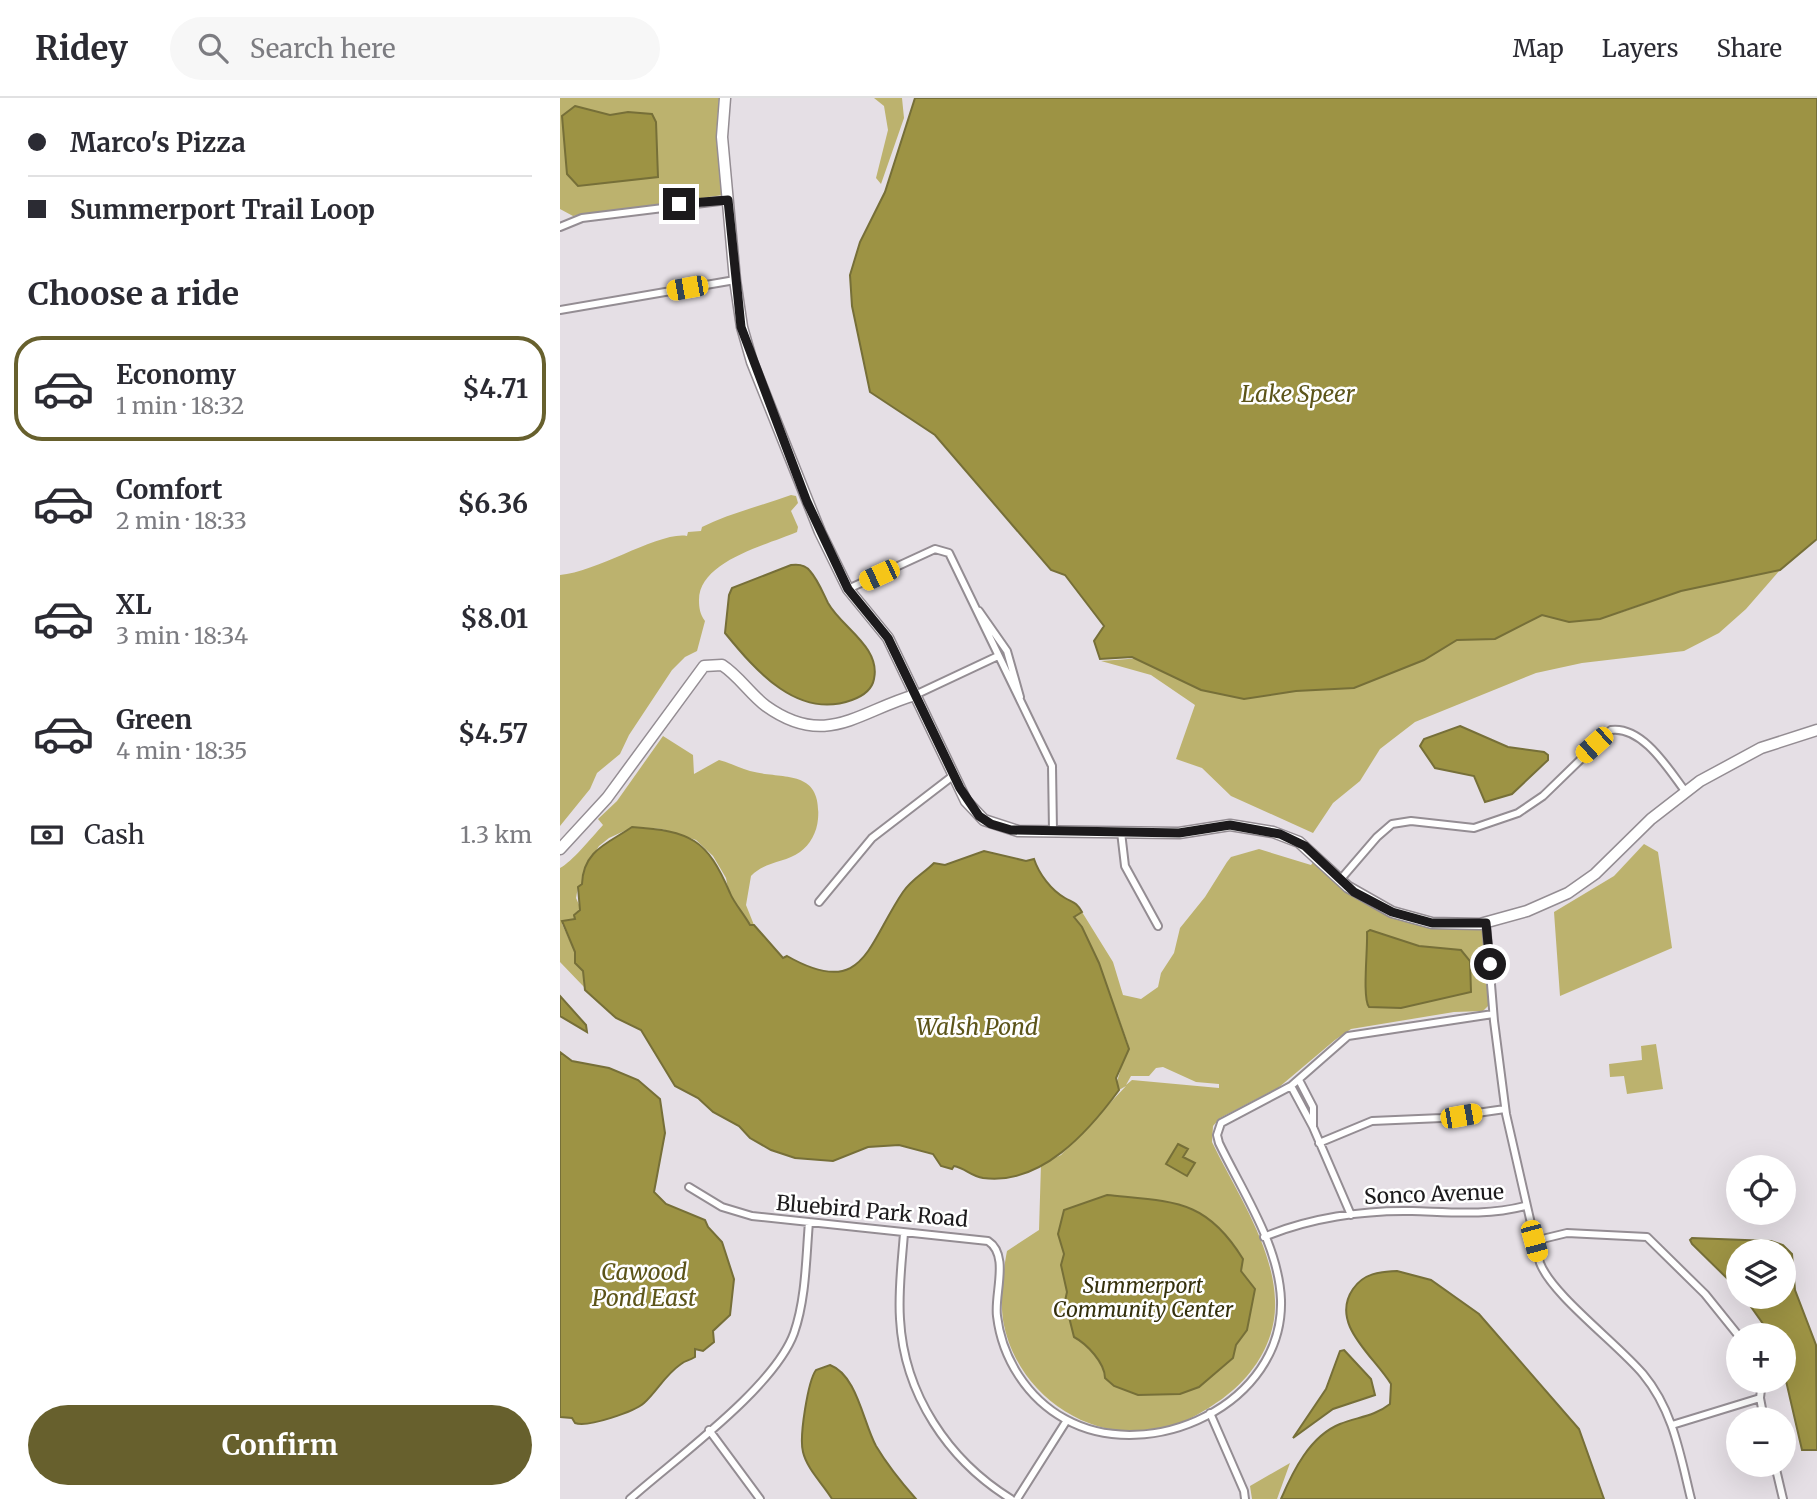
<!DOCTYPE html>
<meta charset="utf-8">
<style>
:root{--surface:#fff;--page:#f7f7f7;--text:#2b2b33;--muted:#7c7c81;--line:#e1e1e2;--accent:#67602d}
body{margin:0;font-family:Merriweather,serif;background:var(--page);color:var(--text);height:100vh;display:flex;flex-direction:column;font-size:26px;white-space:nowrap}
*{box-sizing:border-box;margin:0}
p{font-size:23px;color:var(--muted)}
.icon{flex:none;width:38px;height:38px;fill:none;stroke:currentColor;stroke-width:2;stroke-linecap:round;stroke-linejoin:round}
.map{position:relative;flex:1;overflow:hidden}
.drawer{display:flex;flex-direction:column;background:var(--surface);width:560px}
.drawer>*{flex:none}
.hud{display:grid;align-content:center;height:154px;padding:0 28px;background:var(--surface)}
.controls{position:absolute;left:1166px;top:1057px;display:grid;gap:14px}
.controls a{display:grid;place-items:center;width:70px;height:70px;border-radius:50%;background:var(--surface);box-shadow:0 7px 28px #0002;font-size:35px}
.end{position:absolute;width:32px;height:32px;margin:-16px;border:9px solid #1c1a1c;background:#fff;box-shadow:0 0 0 4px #fff}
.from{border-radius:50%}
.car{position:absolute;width:21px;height:42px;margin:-21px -10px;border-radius:9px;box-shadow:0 0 5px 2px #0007;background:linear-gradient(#f5c518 24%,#345 0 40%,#f5c518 0 76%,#345 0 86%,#f5c518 0)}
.hud b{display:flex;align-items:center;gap:24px;height:66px;font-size:26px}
.hud b+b{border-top:2px solid var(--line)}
.hud i{width:18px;height:18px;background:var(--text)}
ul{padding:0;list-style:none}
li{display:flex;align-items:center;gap:21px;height:105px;margin:0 14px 10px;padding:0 14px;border:4px solid transparent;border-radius:28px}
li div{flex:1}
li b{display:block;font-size:26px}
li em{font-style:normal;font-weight:700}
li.on{border-color:var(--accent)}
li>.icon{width:63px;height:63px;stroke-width:1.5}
h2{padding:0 28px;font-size:32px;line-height:84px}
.pay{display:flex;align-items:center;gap:18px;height:77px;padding:0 28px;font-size:26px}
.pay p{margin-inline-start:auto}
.action{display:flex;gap:14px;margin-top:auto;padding:14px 28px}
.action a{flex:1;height:80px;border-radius:42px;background:var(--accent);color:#fff;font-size:28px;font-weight:700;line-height:80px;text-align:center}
header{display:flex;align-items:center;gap:42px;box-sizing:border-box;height:98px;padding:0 35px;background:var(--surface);border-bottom:2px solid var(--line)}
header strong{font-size:33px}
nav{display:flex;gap:38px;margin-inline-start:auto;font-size:24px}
.search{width:490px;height:63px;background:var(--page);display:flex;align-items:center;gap:18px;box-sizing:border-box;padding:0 24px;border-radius:38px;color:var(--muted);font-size:26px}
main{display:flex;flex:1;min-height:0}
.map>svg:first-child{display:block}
</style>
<header>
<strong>Ridey</strong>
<div class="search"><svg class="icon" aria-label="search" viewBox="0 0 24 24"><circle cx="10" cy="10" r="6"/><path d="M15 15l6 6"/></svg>Search here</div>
<nav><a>Map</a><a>Layers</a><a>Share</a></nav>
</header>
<main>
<section class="drawer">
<div class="hud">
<b><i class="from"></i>Marco's Pizza</b>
<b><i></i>Summerport Trail Loop</b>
</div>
<h2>Choose a ride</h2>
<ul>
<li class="on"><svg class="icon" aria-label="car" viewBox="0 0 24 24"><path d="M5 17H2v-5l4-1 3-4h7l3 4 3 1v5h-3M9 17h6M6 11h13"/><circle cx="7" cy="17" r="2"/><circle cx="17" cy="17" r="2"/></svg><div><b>Economy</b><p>1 min · 18:32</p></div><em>$4.71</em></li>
<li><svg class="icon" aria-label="car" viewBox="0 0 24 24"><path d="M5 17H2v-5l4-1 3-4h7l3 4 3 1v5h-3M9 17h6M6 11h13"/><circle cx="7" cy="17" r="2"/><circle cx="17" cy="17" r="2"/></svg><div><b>Comfort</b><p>2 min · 18:33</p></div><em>$6.36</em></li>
<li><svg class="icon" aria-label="car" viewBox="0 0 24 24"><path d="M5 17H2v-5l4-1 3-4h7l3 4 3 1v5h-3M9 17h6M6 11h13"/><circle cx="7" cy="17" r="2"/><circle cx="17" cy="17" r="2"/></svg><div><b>XL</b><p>3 min · 18:34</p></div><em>$8.01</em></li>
<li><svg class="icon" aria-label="car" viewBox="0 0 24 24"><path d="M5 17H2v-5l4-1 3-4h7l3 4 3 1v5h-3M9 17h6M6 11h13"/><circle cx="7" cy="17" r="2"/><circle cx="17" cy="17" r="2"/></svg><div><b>Green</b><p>4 min · 18:35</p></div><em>$4.57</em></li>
</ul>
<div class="pay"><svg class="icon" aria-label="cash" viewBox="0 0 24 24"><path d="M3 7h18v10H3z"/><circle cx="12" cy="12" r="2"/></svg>Cash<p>1.3 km</p></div>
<div class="action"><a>Confirm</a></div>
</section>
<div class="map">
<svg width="1257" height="1401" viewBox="0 0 1257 1401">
<rect width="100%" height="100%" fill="#e5dfe5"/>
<path fill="#bcb26e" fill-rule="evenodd" d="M0,0H159L156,40L163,97L13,118L0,111Z
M314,0H342L344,20L321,86L316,80L328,32L324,8Z
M231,397L236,398L238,405L231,413L238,429L237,434C207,447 139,463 139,502C139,510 140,516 145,523L137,553L125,559L112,572L69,637L60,656L37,675L30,691L0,728V477C38,474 100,433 127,438L128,434L141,433L142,429C170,415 201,408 231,397Z
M1220,472L1186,511L1159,535L1124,553L1022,565L976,575L855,624L820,651L800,683L773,705L753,735L671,698L642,670L616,661L635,607L591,577L541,563L582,560L684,601L736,593L864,562L897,542L935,541L982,517C1039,532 1066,510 1119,494C1151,484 1187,479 1220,472Z
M103,638L133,657L134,676L159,662C170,665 180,670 190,673C224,682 262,670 258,721C257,734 250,747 240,754C225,765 205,763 191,778L186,807L194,827H190L169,796L166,780L153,758L136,742L102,731L73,729L49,740L39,748L25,770L22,786L18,789L16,800L20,809L15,821L2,826L15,854V862L23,873L24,889L0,864V770C12,764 32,739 43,727L38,721L57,703Z
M1084,746L1098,754L1112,850L1000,898L994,814L1054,778Z
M699,751L751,767L755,762C804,809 847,835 918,830L923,833L929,907L923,913L894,914L791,931L775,942L718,990L660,1020L653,1028L652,1044C675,1092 713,1147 715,1202C717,1242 694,1278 662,1301C646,1312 629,1323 610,1328C535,1351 456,1298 443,1222C440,1200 443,1174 447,1153L479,1132L481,1066L501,1057L566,988L559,992L556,987L568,946L539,865L513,818L522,814L553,864L563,897L581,901L598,889L601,875L614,855L620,830L645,799L667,764L671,759ZM603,969L636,984L659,986V990L572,982L566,987L571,978H589L596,970Z
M1096,946L1103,991L1067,996L1064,978L1050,979L1049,966L1082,962L1081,948Z
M730,1365L717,1401H692L690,1388Z"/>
<path fill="#9d9344" stroke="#766f38" stroke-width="2" d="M355,0H1257V441L1220,472L1121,493L1040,521L1009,524L982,517L935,541L897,542L864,562L794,590L736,593L684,601L641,592L572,559L540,561L534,543L544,528L505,477L491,472L375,337L310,294L292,208L290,177L300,144L325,94Z
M15,8L50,17L68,14L92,16L96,24L98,79L18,88L7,76L2,18Z
M231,467C238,466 245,466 250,473C258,482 263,495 268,505C281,529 321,549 314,581C312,592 303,598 292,602C238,622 196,573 165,535L169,497L172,490Z
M900,628L948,649L984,654L988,657V662L952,696L925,704L914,678L875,670L860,648L864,641Z
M72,729C131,733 147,741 170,795C174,805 184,816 190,827H194L223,860L227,858C304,902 307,847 343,794C352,781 363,776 374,765L385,767L424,753L466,763L474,761C479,776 491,792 505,800C514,805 516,804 522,814L514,819L522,829L539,865L569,951L556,980L559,992C529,1033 481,1088 423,1080C411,1078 405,1070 394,1068L392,1071L381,1068L373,1056L339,1047L308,1049L273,1063L235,1060L211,1052L190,1040L179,1028L153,1014L138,1000L115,988L81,932L56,920L25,892L23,873L15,865V854L2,823L15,821L14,817L20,812L18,789L22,786C23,752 49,745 72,729Z
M810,832L859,848L901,852L910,863L911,894L841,910L809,909C802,900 808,850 807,834Z
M0,898L26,927L27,934L0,918Z
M0,954L12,963L49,970L78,982L100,1001L105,1035L94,1094L106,1106L145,1122L148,1129L162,1144L174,1181L170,1217L153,1233L154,1244L143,1253L135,1251V1259C129,1263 126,1262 121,1266C105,1277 97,1293 84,1305C75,1313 28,1330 15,1325L12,1320L0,1319Z
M618,1046L628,1051L623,1059L635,1065L627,1078L606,1066Z
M547,1097C615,1104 646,1101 683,1161L681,1173L695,1191L687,1232L676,1247L673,1260L639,1289L620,1296L578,1297L554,1288L545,1280C545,1265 527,1246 514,1239L505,1203L507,1194L501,1167L504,1156L498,1136L504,1112Z
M1132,1140L1211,1143L1223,1147L1232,1156L1235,1192L1256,1247L1257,1352H1242L1223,1270V1237H1211L1184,1199H1223V1153H1178V1191L1132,1146L1130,1142Z
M837,1173L871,1182L919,1216L1019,1331L1044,1401H721C733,1373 750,1338 780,1326C798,1319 815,1318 830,1306L831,1286C814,1258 769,1226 793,1191C804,1175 819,1174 837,1173Z
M784,1252L811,1281L815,1297L773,1311L733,1340L766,1291L780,1253Z
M270,1267C297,1277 303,1324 316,1348C328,1368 341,1384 356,1401H272C263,1386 247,1371 243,1354C239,1339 248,1283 256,1272Z"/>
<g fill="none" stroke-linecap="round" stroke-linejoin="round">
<g stroke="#948d93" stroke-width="10">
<path id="street" d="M0,129L22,120L168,102
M0,212L175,182
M288,491L375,451L389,455L492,668L493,733
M419,513L447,553L460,599
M355,597L438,558
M561,734L565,768L598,828
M780,782L817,739L832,726L851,723L914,730L958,715L983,698L1051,632C1083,628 1109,672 1125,693
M259,804L312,740L394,677
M926,825L934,923L946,1016L980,1165C992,1197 1058,1246 1083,1276C1113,1312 1120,1356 1131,1401
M739,982L753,1009V1029
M731,988L753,1029L791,1117
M759,1045L812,1023L882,1020L945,1011
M129,1089L162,1109L192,1118L428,1143C450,1157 434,1196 437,1218C442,1260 467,1300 505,1321C590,1368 724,1306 721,1202C719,1147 682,1093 659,1045L657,1037L661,1025L731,988L788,938L933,916
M344,1135C342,1163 338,1192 340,1221C344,1296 388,1362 451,1401
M704,1139C749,1120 803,1112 852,1113C890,1114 926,1118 965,1108
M974,1143L1007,1135L1087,1139L1145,1196L1178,1237
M1202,1283L1200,1300L1204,1321
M650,1315L684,1393L685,1401
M1112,1327L1200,1300
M149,1332L200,1401
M1215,1367L1223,1401
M70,1401C116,1360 214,1290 234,1235C246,1201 246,1159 249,1124
M457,1401L507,1322"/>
</g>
<g stroke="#948d93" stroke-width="13">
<path id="secondary" d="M165,0L162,39L175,182L182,229L192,264L260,434L288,491L328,540L406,703L424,722L458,733L619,735L670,727L713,734L739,744L788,789L832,814L872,825L920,826L967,813L1008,795L1035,776L1091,721L1140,683L1201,650L1257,632
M0,751L47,700L144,568L162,567C179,578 190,596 206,608C266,651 299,613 355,597"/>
</g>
<use href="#street" stroke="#fff" stroke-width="6"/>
<use href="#secondary" stroke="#fff" stroke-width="10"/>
</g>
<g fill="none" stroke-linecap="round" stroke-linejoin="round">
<path stroke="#1c1a1c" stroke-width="9" d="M119,106L168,102L181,229L247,404L288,491L328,540L400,690L419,718L431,726L451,732L619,735L670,727L720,736L745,748L794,794L832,814L872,825H926L930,866"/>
</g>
<g text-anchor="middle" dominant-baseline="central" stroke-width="5" stroke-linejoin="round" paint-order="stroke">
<g font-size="21" fill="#1c1a1c" stroke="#fff">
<text transform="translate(874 1096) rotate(-2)">Sonco Avenue</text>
<text transform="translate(312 1113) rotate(5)">Bluebird Park Road</text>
</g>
<g font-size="21" font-style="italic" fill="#34300c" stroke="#fff">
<text x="583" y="1187">Summerport<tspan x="583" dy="24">Community Center</tspan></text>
</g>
<g font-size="23" font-style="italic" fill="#5c5419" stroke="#fff">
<text x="738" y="295">Lake Speer</text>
<text x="417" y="928">Walsh Pond</text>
<text x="84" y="1173">Cawood<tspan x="84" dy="26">Pond East</tspan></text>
</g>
</g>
</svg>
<div class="controls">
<a><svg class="icon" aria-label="locate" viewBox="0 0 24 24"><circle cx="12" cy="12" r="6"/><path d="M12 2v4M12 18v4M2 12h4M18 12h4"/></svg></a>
<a><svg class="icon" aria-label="layers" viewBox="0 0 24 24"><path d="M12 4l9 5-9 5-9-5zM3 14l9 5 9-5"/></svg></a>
<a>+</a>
<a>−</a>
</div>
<i class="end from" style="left:930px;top:866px"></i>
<i class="end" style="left:119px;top:106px"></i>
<i class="car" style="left:127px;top:190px;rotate:260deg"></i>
<i class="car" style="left:319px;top:477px;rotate:245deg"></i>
<i class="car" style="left:1034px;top:647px;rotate:228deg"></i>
<i class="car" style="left:901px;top:1018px;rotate:80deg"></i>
<i class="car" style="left:974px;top:1143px;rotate:165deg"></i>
</div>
</main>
